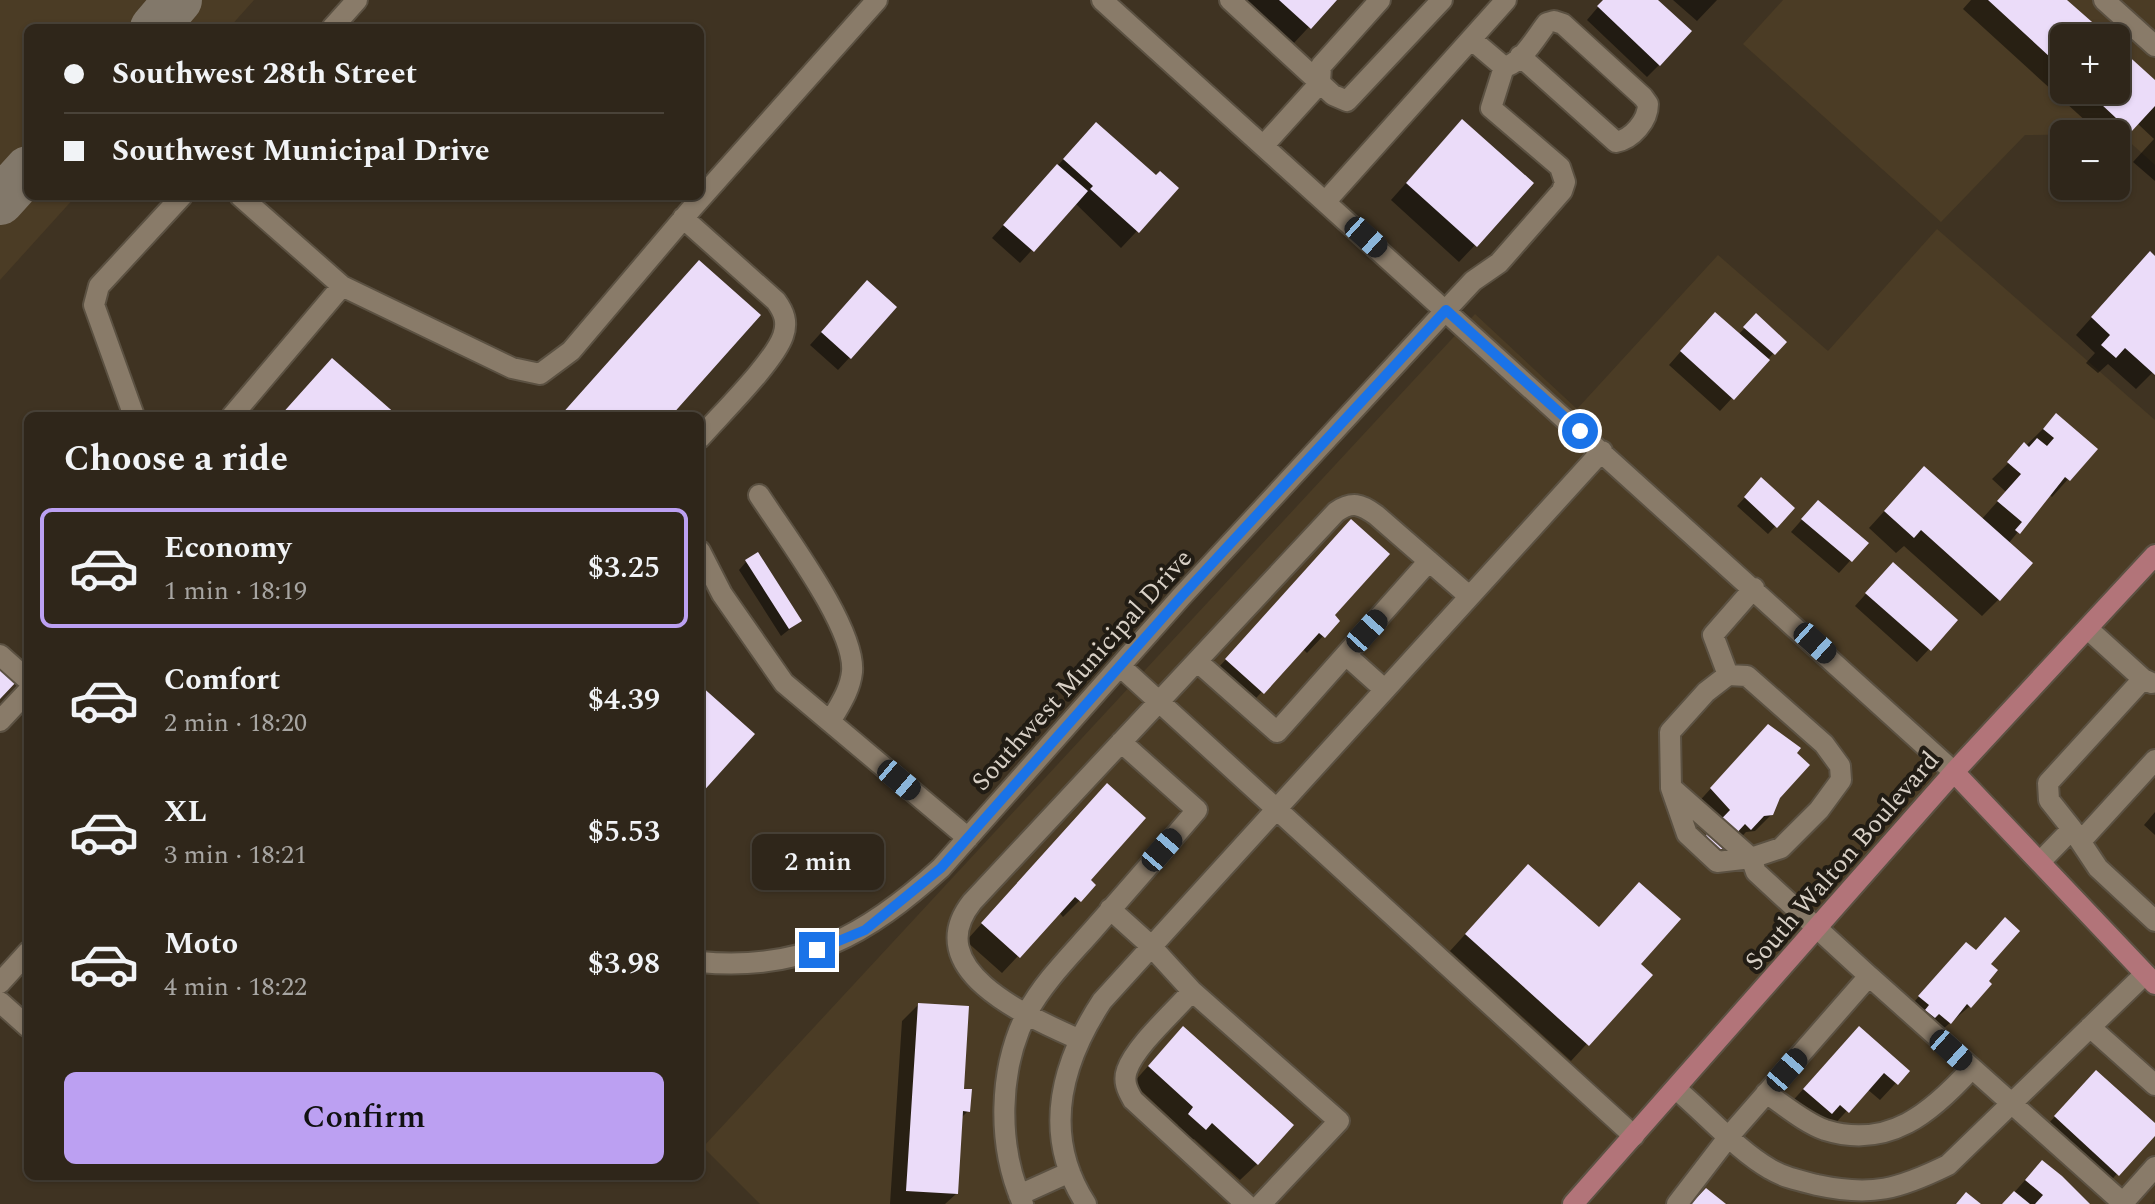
<!DOCTYPE html>
<meta charset="utf-8">
<style>
:root{--surface:#2f261a;--page:#372e23;--text:#f1f3f6;--muted:#a7a5a2;--line:#4a4339;--accent:#bca0f2}
body{margin:0;font-family:Spectral,serif;background:var(--page);color:var(--text);height:100vh;display:flex;flex-direction:column;font-size:30px;white-space:nowrap}
*{box-sizing:border-box;margin:0}
p{font-size:26px;color:var(--muted)}
.icon{flex:none;width:44px;height:44px;fill:none;stroke:currentColor;stroke-width:2;stroke-linecap:round;stroke-linejoin:round}
.map{position:relative;flex:1;overflow:hidden}
.details{position:absolute;left:24px;top:412px;width:680px;height:768px;display:flex;flex-direction:column;background:var(--surface);border-radius:12px;box-shadow:0 2px 6px #0004,0 0 0 2px var(--line)}
.details>*{flex:none}
.hud{position:absolute;left:24px;top:24px;width:680px;height:176px;border-radius:12px;box-shadow:0 2px 6px #0004,0 0 0 2px var(--line);display:grid;align-content:center;height:176px;padding:0 40px;background:var(--surface)}
.buttons{position:absolute;left:2050px;top:24px;display:grid;gap:16px}
.buttons a{display:grid;place-items:center;width:80px;height:80px;border-radius:12px;background:var(--surface);box-shadow:0 2px 6px #0004,0 0 0 2px var(--line);font-size:40px}
.end{position:absolute;width:36px;height:36px;margin:-18px;border:10px solid #1a73e8;background:#fff;box-shadow:0 0 0 4px #fff}
.from{border-radius:50%}
.bubble{position:absolute;height:56px;border-radius:12px;background:var(--surface);box-shadow:0 2px 6px #0004,0 0 0 2px var(--line);font-size:26px;font-weight:600;line-height:56px;text-align:center}
.car{position:absolute;width:24px;height:48px;margin:-24px -12px;border-radius:10px;box-shadow:0 0 6px 2px #0007;background:linear-gradient(#222 24%,#8ab4d8 0 40%,#222 0 76%,#8ab4d8 0 86%,#222 0)}
.hud b{display:flex;align-items:center;gap:28px;height:76px;font-size:30px}
.hud b+b{border-top:2px solid var(--line)}
.hud i{width:20px;height:20px;background:var(--text)}
ul{padding:0;list-style:none}
li{display:flex;align-items:center;gap:24px;height:120px;margin:0 16px 12px;padding:0 24px;border:4px solid transparent;border-radius:12px}
li div{flex:1}
li b{display:block;font-size:30px}
li em{font-style:normal;font-weight:600}
li.on{border-color:var(--accent)}
li>.icon{width:72px;height:72px;stroke-width:1.5}
h2{padding:0 40px;font-size:36px;line-height:96px}
.primary-button{display:flex;gap:16px;margin-top:auto;padding:16px 40px}
.primary-button a{flex:1;height:92px;border-radius:12px;background:var(--accent);color:#111;font-size:32px;font-weight:600;line-height:92px;text-align:center}
.map>svg:first-child{display:block}
</style>
<div class="map">
<svg width="2155" height="1204" viewBox="0 0 2155 1204">
<rect width="100%" height="100%" fill="#3f3322"/>
<path fill="#4b3c25" fill-rule="evenodd" d="M0,0H254L229,28H28V196H76L0,280Z
M1783,0H2155V165L2124,137L2116,134L2025,135L1941,222L1743,44ZM2064,38H2116V90H2064Z
M1937,229L2155,420V1200L2152,1204H760L703,1147L1475,314L1577,409L1718,255L1828,351Z"/>
<path fill="#0007" d="M1245,0H1334L1293,44Z
M1604,0H1655L1659,65L1647,77L1587,20Z
M1673,0H1717L1697,21Z
M1971,0H2065L2105,37L2064,38V90H2116V51L2155,84V181L2133,162L2154,139L2137,123L2116,144V134H2100L1963,9Z
M1446,138L1475,245L1459,262L1391,200Z
M1080,141L1156,178L1137,231L1121,248L1075,203L1020,263L992,238Z
M2155,258V370L2136,389L2108,364L2098,373L2086,363L2095,353L2076,335L2134,270Z
M855,295L850,357L838,370L810,345Z
M1756,316L1784,342L1720,411L1669,365L1703,326L1738,335Z
M2056,416L2095,449L2052,497L2049,494L2008,544L1999,599L1982,616L1904,546L1896,553L1869,528L1908,485L1981,520L2006,492L1992,479Z
M1761,480L1792,508L1768,534L1737,506Z
M1806,515L1866,543L1839,573L1791,532Z
M1335,538L1332,616L1323,636L1307,653L1302,648L1246,709L1210,677Z
M746,562L800,621L781,636L739,570Z
M1881,577L1956,620L1917,662L1855,606Z
M1752,743L1778,797L1772,814L1755,831L1746,832L1734,845L1728,839L1715,852L1704,840L1716,827L1695,806Z
M1091,802L1088,880L1080,900L1063,917L1059,912L1002,973L966,941Z
M2155,812V835L2144,825Z
M1512,883L1650,975L1571,1061L1450,951Z
M1954,956L1989,964L1986,981L1970,1006L1937,1034L1908,1009Z
M918,1005L962,1091L968,1111L960,1119L956,1194L945,1204H890L902,1021Z
M1167,1045L1257,1164L1240,1180L1194,1139L1188,1145L1173,1131L1178,1125L1133,1083Z
M1843,1045L1907,1071L1880,1100L1867,1089L1831,1128L1788,1106Z
M2080,1089L2155,1126V1133L2101,1191L2039,1134Z
M2026,1179L2087,1204H2004Z"/>
<g fill="none" stroke-linecap="round" stroke-linejoin="round">
<path stroke="#82786a" stroke-width="48" d="M154,28L178,0
M0,201L28,170"/>
</g>
<path fill="#ebdcf9" d="M1279,0H1337L1311,29Z
M1603,0H1658L1692,31L1660,66L1597,6Z
M1988,0H2067L2108,36L2064,38V70Z
M2116,49L2121,53L2123,51L2155,80V106L2131,132L2086,90H2116Z
M1462,119L1534,183L1477,247L1406,183Z
M1096,122L1156,175L1160,171L1179,188L1139,233L1090,189L1093,186L1063,159Z
M1057,164L1088,191L1034,252L1003,225Z
M2150,251L2155,256V375L2125,348L2116,358L2101,345L2110,335L2091,317Z
M699,260L761,315L671,416H560Z
M867,280L897,307L851,359L821,332Z
M1715,312L1770,360L1734,400L1680,351Z
M1756,313L1787,342L1775,355L1743,327Z
M332,358L398,416H280Z
M2056,413L2098,449L2070,481L2065,477L2020,534L2015,530L2022,522L1997,501L2021,474L2007,462L2024,442L2029,447L2037,438L2047,446L2054,438L2043,429Z
M1924,466L2033,563L2000,601L1921,530L1914,538L1884,511Z
M1761,477L1795,508L1777,528L1744,497Z
M1818,500L1869,543L1852,562L1801,519Z
M1351,519L1390,554L1335,615L1340,621L1325,638L1319,633L1264,694L1225,659Z
M758,552L802,621L789,629L745,560Z
M1893,562L1958,620L1931,651L1865,593Z
M0,666L17,681L0,699Z
M700,685L755,734L700,795Z
M1768,724L1801,748L1797,753L1810,765L1780,798L1773,815L1764,816L1751,830L1745,824L1722,849H1716L1706,835L1730,810L1710,788Z
M1107,783L1146,818L1091,880L1096,885L1081,902L1075,897L1020,958L981,923Z
M1528,864L1599,927L1639,882L1681,919L1641,964L1653,975L1589,1046L1465,934Z
M2005,917L2020,931L1991,964L1998,970L1989,981L1992,984L1971,1008L1967,1004L1951,1024L1939,1014L1935,1018L1925,1010L1929,1005L1918,996L1966,942L1976,950Z
M918,1003L969,1006L964,1089H972L970,1112L963,1111L958,1194L906,1191Z
M1183,1026L1294,1125L1258,1165L1212,1123L1206,1130L1188,1114L1193,1107L1148,1066Z
M1859,1026L1910,1071L1898,1085L1884,1073L1849,1113L1840,1105L1832,1114L1803,1089Z
M2096,1070L2155,1123V1136L2119,1176L2054,1116Z
M2042,1160L2062,1176L2090,1204H2035L2043,1195L2025,1180Z
M1706,1188L1726,1204H1691Z
M2014,1191L2030,1204H2002Z
M1966,1192L1981,1204H1956Z"/>
<g fill="none" stroke-linecap="round" stroke-linejoin="round">
<g stroke="#5b5142" stroke-width="24">
<path id="minor" d="M1102,0L1954,772
M1230,0L1333,95L1347,101L1442,0
M2104,0L2155,46
M332,28L357,0
M1471,39L1504,67C1522,63 1536,37 1547,23L1554,21L1563,24L1643,97L1648,104C1648,121 1632,139 1616,142L1520,56
M1264,145L1320,83L1321,66L1380,0
M240,196L342,286L512,368L540,374L571,351L693,207L877,0
M1326,201L1506,0
M683,218L776,301C784,312 788,322 783,336C774,362 720,415 700,438
M134,416L94,305L99,286L182,196
M232,416L342,286
M759,495C784,534 856,628 852,672C850,691 839,706 830,722
M700,551L722,594L784,683L968,838
M2088,629L2143,679L2152,683
M0,655L28,680
M1346,655L1384,689
M1199,663L1277,732L1429,561
M1120,666L1634,1136
M1728,675L1713,635L1754,588
M0,721L28,691
M1674,790L1751,858
M2072,829L2098,868L2155,921
M2081,841L2155,760
M2040,862L2072,829L2049,800L2048,783L2143,679
M1110,909L1150,945L1192,991L1339,1121L1261,1204
M700,962C803,972 867,935 941,868L1181,597L1446,310L1473,281L1499,263L1562,191L1565,182L1560,167L1491,108L1504,67
M1869,976L2123,1203
M0,983L28,952
M1192,991C1174,1012 1136,1045 1127,1070C1123,1081 1127,1090 1133,1100L1246,1204
M0,1002L28,1027
M2090,1027L2155,1085
M1078,1039C1029,1017 918,970 972,902L1336,512C1352,501 1361,504 1376,515L1469,596
M1676,1089C1705,1113 1738,1151 1770,1169C1785,1178 1801,1181 1817,1185C1872,1197 1899,1189 1948,1165L2145,974
M1766,1093C1784,1105 1805,1123 1825,1130C1889,1150 1932,1112 1972,1068
M1019,1195L1070,1172
M1023,1204C997,1146 998,1070 1027,1013C1043,983 1069,957 1092,931C1127,891 1162,851 1197,810L1121,742
M1086,1204C1042,1136 1060,1065 1102,1001L1602,451
M1677,1204L1730,1135L1869,976L1756,872L1751,858L1781,848L1819,810L1841,780L1840,766L1824,744L1747,676L1728,675L1706,692L1670,732L1671,788L1687,834L1717,862L1751,858
M2122,1204L2155,1167"/>
</g>
<g stroke="#5b5142" stroke-width="24">
<path id="major" d="M1954,772L2155,984
M1573,1204L1954,772L2155,555"/>
</g>
<use href="#minor" stroke="#897b69" stroke-width="20"/>
<use href="#major" stroke="#b27479" stroke-width="20"/>
</g>
<g fill="none" stroke-linecap="round" stroke-linejoin="round">
<path stroke="#1a73e8" stroke-width="10" d="M817,950L865,930L941,868L1181,597L1446,310L1580,431"/>
</g>
<g text-anchor="middle" dominant-baseline="central" stroke-width="8" stroke-linejoin="round" paint-order="stroke">
<g font-size="26" fill="#d8d0c6" stroke="#211c14">
<text transform="translate(1082 670) rotate(-48)">Southwest Municipal Drive</text>
<text transform="translate(1842 861) rotate(-49)">South Walton Boulevard</text>
</g>
</g>
</svg>
<div class="buttons">
<a>+</a>
<a>−</a>
</div>
<i class="end from" style="left:1580px;top:431px"></i>
<i class="end" style="left:817px;top:950px"></i>
<div class="bubble" style="left:752px;top:834px;width:132px">2 min</div>
<i class="car" style="left:1366px;top:237px;rotate:132deg"></i>
<i class="car" style="left:1367px;top:631px;rotate:42deg"></i>
<i class="car" style="left:1815px;top:643px;rotate:132deg"></i>
<i class="car" style="left:899px;top:780px;rotate:130deg"></i>
<i class="car" style="left:1162px;top:850px;rotate:41deg"></i>
<i class="car" style="left:1951px;top:1050px;rotate:132deg"></i>
<i class="car" style="left:1787px;top:1070px;rotate:41deg"></i>
<div class="hud">
<b><i class="from"></i>Southwest 28th Street</b>
<b><i></i>Southwest Municipal Drive</b>
</div>
<section class="details">
<h2>Choose a ride</h2>
<ul>
<li class="on"><svg class="icon" aria-label="car" viewBox="0 0 24 24"><path d="M5 17H2v-5l4-1 3-4h7l3 4 3 1v5h-3M9 17h6M6 11h13"/><circle cx="7" cy="17" r="2"/><circle cx="17" cy="17" r="2"/></svg><div><b>Economy</b><p>1 min · 18:19</p></div><em>$3.25</em></li>
<li><svg class="icon" aria-label="car" viewBox="0 0 24 24"><path d="M5 17H2v-5l4-1 3-4h7l3 4 3 1v5h-3M9 17h6M6 11h13"/><circle cx="7" cy="17" r="2"/><circle cx="17" cy="17" r="2"/></svg><div><b>Comfort</b><p>2 min · 18:20</p></div><em>$4.39</em></li>
<li><svg class="icon" aria-label="car" viewBox="0 0 24 24"><path d="M5 17H2v-5l4-1 3-4h7l3 4 3 1v5h-3M9 17h6M6 11h13"/><circle cx="7" cy="17" r="2"/><circle cx="17" cy="17" r="2"/></svg><div><b>XL</b><p>3 min · 18:21</p></div><em>$5.53</em></li>
<li><svg class="icon" aria-label="car" viewBox="0 0 24 24"><path d="M5 17H2v-5l4-1 3-4h7l3 4 3 1v5h-3M9 17h6M6 11h13"/><circle cx="7" cy="17" r="2"/><circle cx="17" cy="17" r="2"/></svg><div><b>Moto</b><p>4 min · 18:22</p></div><em>$3.98</em></li>
</ul>
<div class="primary-button"><a>Confirm</a></div>
</section>
</div>
